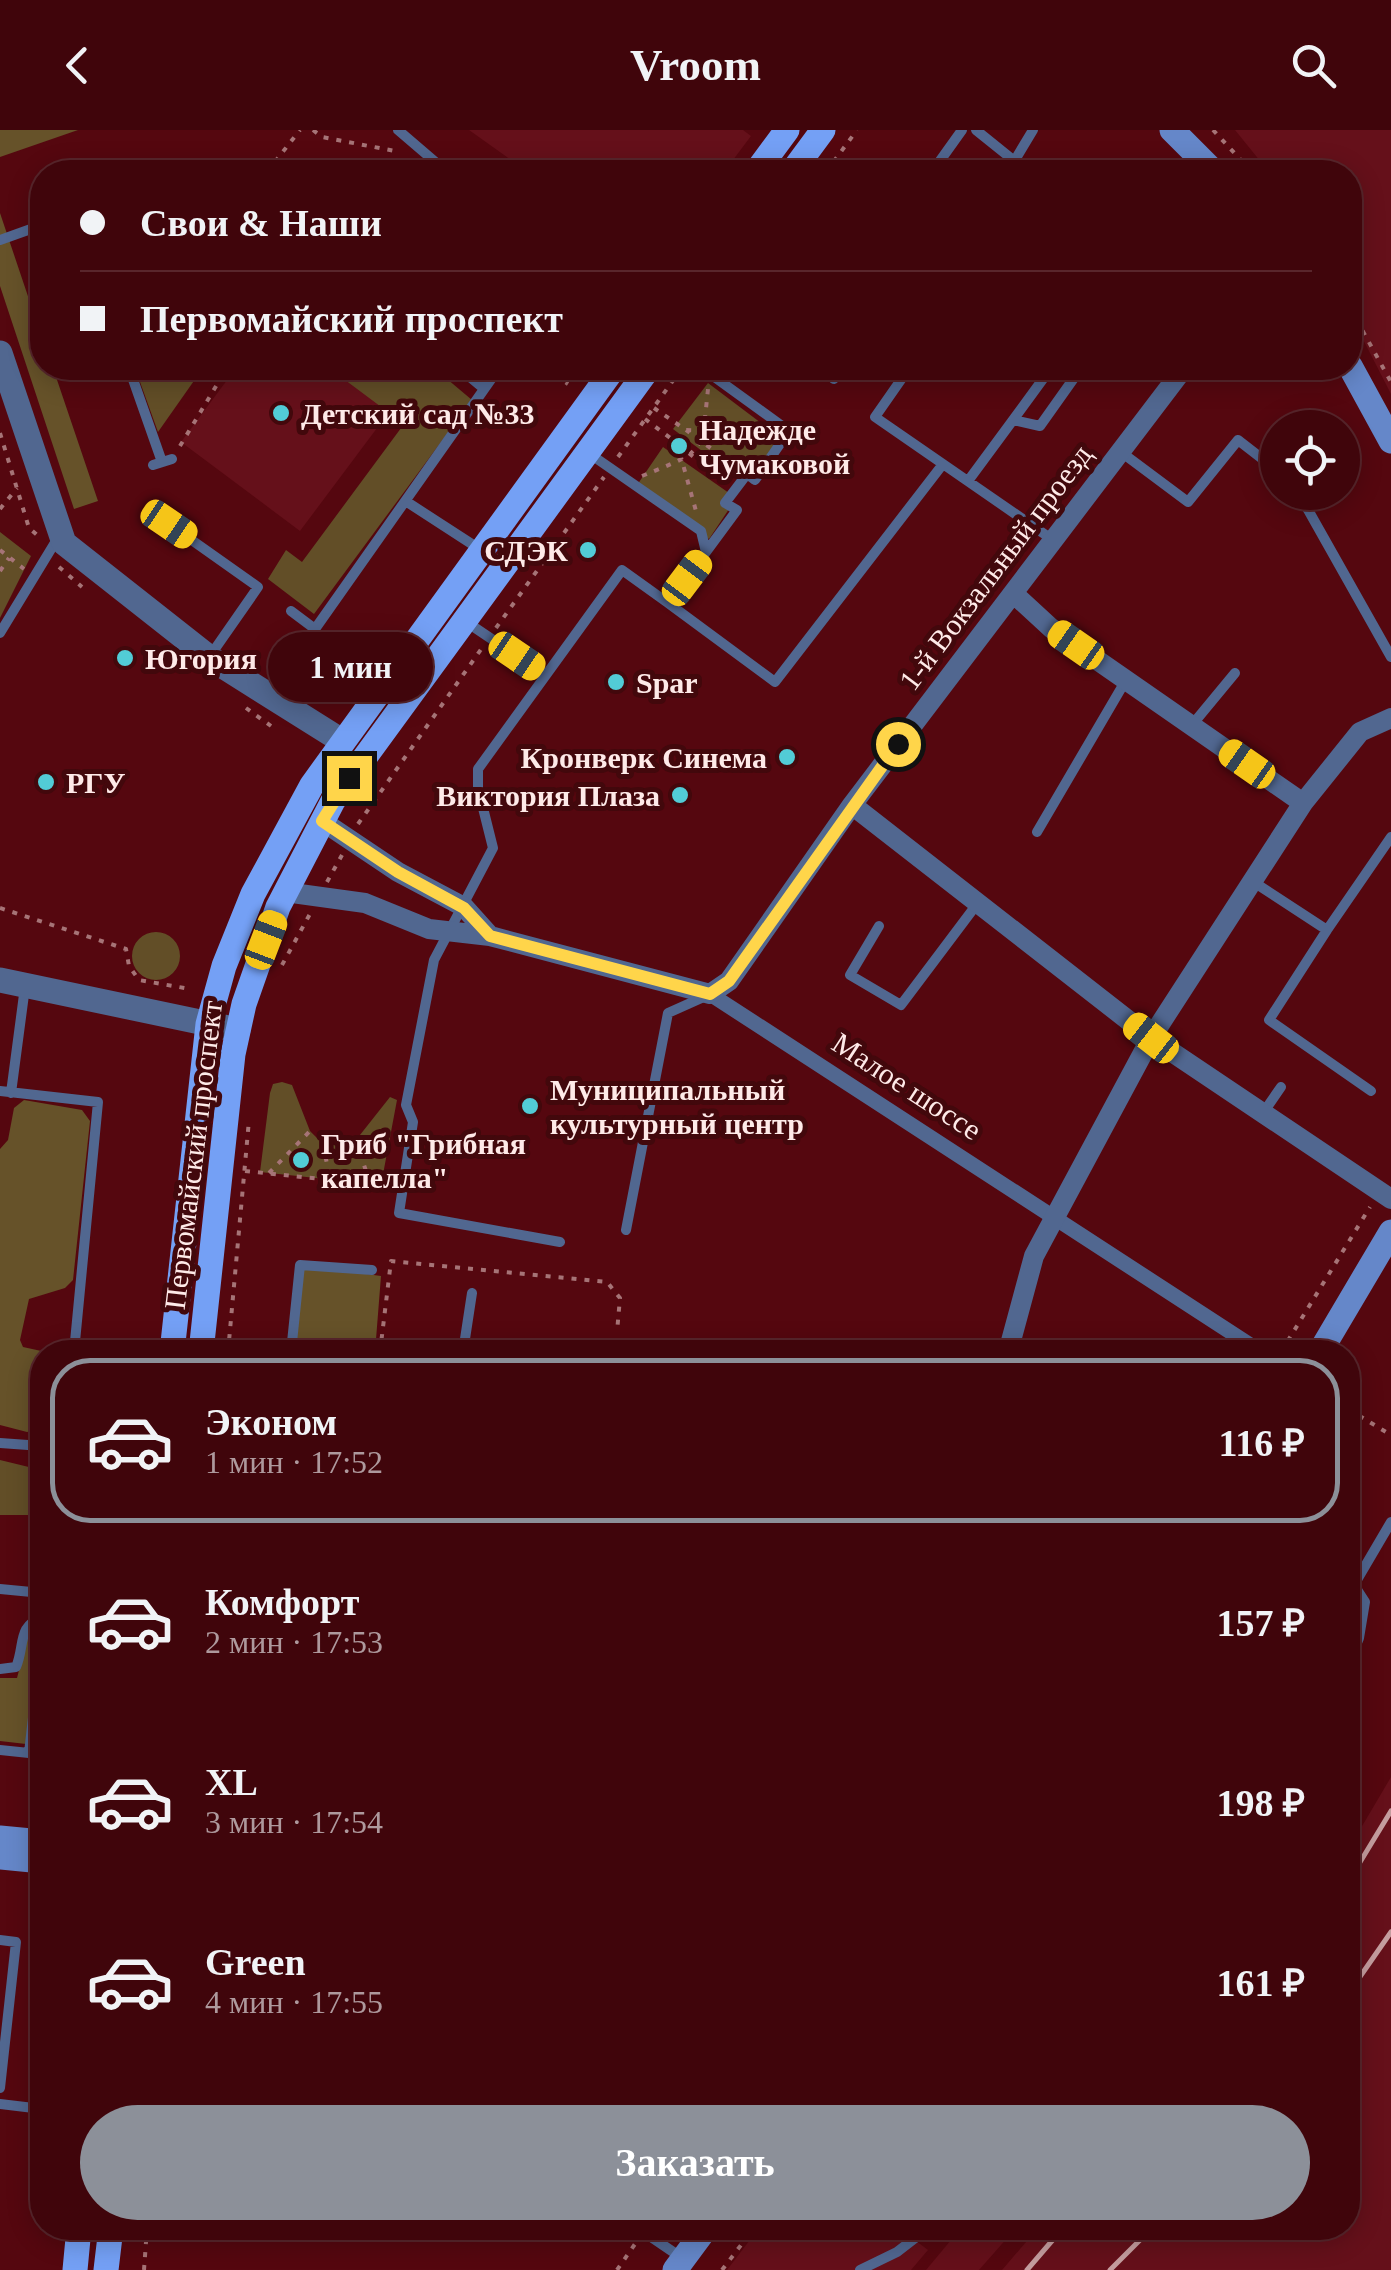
<!DOCTYPE html>
<html lang="ru">
<meta charset="utf-8">
<style>
:root{--surface:#40050b;--page:#470f14;--text:#f1f3f6;--muted:#ae999d;--line:#59262c;--accent:#8c9099}
body{margin:0;font-family:"Times New Roman",serif;background:var(--page);color:var(--text);height:100vh;display:flex;flex-direction:column;font-size:38px;white-space:nowrap}
*{box-sizing:border-box;margin:0}
p{font-size:32px;color:var(--muted)}
.icon{flex:none;width:55px;height:55px;fill:none;stroke:currentColor;stroke-width:2;stroke-linecap:round;stroke-linejoin:round}
.map{position:relative;flex:1;overflow:hidden}
.drawer{position:absolute;left:30px;top:1210px;width:1330px;height:900px;display:flex;flex-direction:column;background:var(--surface);border-radius:40px;box-shadow:0 5px 25px #0003,0 0 0 2px var(--line)}
.drawer>*{flex:none}
.banner{position:absolute;left:30px;top:30px;width:1332px;height:220px;border-radius:40px;box-shadow:0 5px 25px #0003,0 0 0 2px var(--line);display:grid;align-content:center;height:220px;padding:0 50px;background:var(--surface)}
.tools{position:absolute;left:1260px;top:280px;display:grid;gap:20px}
.tools a{display:grid;place-items:center;width:100px;height:100px;border-radius:50%;background:var(--surface);box-shadow:0 5px 25px #0003,0 0 0 2px var(--line);font-size:50px}
.end{position:absolute;width:45px;height:45px;margin:-22px;border:12px solid #ffd54a;background:#111;box-shadow:0 0 0 5px #111}
.from{border-radius:50%}
.bubble{position:absolute;height:70px;border-radius:35px;background:var(--surface);box-shadow:0 5px 25px #0003,0 0 0 2px var(--line);font-size:32px;font-weight:600;line-height:70px;text-align:center}
.car{position:absolute;width:30px;height:60px;margin:-30px -15px;border-radius:12px;box-shadow:0 0 8px 2px #0007;background:linear-gradient(#f5c518 24%,#345 0 40%,#f5c518 0 76%,#345 0 86%,#f5c518 0)}
.banner b{display:flex;align-items:center;gap:35px;height:95px;font-size:38px}
.banner b+b{border-top:2px solid var(--line)}
.banner i{width:25px;height:25px;background:var(--text)}
ul{padding:18px 0 0;list-style:none}
li{display:flex;align-items:center;gap:30px;height:165px;margin:0 20px 15px;padding:0 30px;border:5px solid transparent;border-radius:40px}
li div{flex:1}
li b{display:block;font-size:38px}
li em{font-style:normal;font-weight:600}
li.current{border-color:var(--accent)}
li>.icon{width:90px;height:90px;stroke-width:1.5}
.cta{display:flex;gap:20px;margin-top:auto;padding:20px 50px}
.cta a{flex:1;height:115px;border-radius:60px;background:var(--accent);color:#fff;font-size:40px;font-weight:600;line-height:115px;text-align:center}
header{display:flex;justify-content:space-between;align-items:center;height:130px;padding:0 50px;background:var(--surface);font-size:45px;font-weight:600}
.map>svg:first-child{display:block}
</style>
<header><svg class="icon" aria-label="back" viewBox="0 0 24 24"><path d="M15 5l-7 7 7 7"/></svg>Vroom<svg class="icon" aria-label="search" viewBox="0 0 24 24"><circle cx="10" cy="10" r="6"/><path d="M15 15l6 6"/></svg></header>
<div class="map">
<svg width="1391" height="2140" viewBox="0 0 1391 2140">
<rect width="100%" height="100%" fill="#55070f"/>
<path fill="#65101a" d="M469,0H743L751,6L724,42H528Z
M1235,0H1391V264L1350,184V42H1269Z
M236,238H422L300,401L181,312Z
M1391,1647V2140H1002L1038,2098H1348V1720Z
M759,2098H911L907,2104L928,2120L911,2140H727Z
M961,2098H1016L979,2140H926Z"/>
<path fill="#624e27" d="M135,238H203L158,302Z
M329,238H434L472,270L314,484L268,449L286,420L302,432L404,294Z
M708,253L781,308L754,344L747,339L739,349L673,299Z
M663,317L729,363V379L709,409L635,358Z
M0,402L31,426L0,488Z
M132 826a24 24 0 1 1 48 0a24 24 0 1 1-48 0Z
M282,952L292,955L310,1001L323,1014L356,1010L390,967L397,970L381,1055L260,1042L270,963L273,954Z
M0,1330L37,1339L31,1385H0Z"/>
<path fill="#665229" d="M0,0H78L0,27Z
M0,83L42,208V238H53L98,371L74,379L0,156Z
M24,970L82,980L90,991L73,1150L65,1158L29,1169L20,1210L23,1217L46,1222L42,1299L27,1302L0,1295V1019L8,1010L14,978Z
M300,1135L381,1146L375,1222H291Z
M40,1494L26,1614L0,1611V1548H17L29,1502Z"/>
<g fill="none" stroke-linecap="round" stroke-linejoin="round">
<path stroke="#a67477" stroke-width="4" stroke-dasharray="5 8" stroke-linecap="butt" d="M313,0L322,7L400,22
M1213,0L1252,42
M267,42L300,0
M826,42L857,0
M1350,178L1391,252
M544,238L568,254
M654,278L686,300L767,303
M645,289L677,313L696,381
M0,303L29,398L37,405
M679,315L718,347L728,331L686,300
M180,316L227,238
M618,327L682,238
M642,346C705,320 701,326 708,259
M0,379L17,358
M0,420L24,439
M59,437L82,457
M0,441L9,428
M496,498L604,347
M246,578L271,596
M358,694L482,518
M327,752L342,725
M0,778L126,819L129,836L139,850L190,859
M282,835L311,782
M356,1011L370,1053
M323,1014L330,1049
M245,1041L389,1056
M269,1043L310,1001
M228,1222L249,990
M380,1222L391,1131L607,1152L620,1168L617,1202
M1281,1222L1370,1077
M1348,1279L1391,1305
M144,2140L147,2098
M617,2140L635,2114
M722,2140L754,2098"/>
<path stroke="#516790" stroke-width="10" d="M398,0L447,42
M976,0L1028,42
M1015,30L1033,0
M189,42L211,35L221,42
M932,42L962,0
M0,110L42,95
M129,238L162,332
M459,238L483,258
M702,238L789,301L755,350L747,344L725,373L737,380L706,422
M820,238L834,249
M897,238L905,244L875,287L1053,410
M1013,290L1051,238
M1121,322L1188,372L1238,310L1278,341
M590,324L701,401L706,422L668,473L775,552L943,334
M153,335L172,329
M968,351L1013,290L1040,296L1079,241L1076,238
M1298,362L1391,527
M407,372L481,420
M169,394L258,457L210,526
M291,481L315,499L499,238
M465,491L545,545
M0,503L59,406
M1192,595L1235,543
M1037,702L1126,550
M1252,751L1327,800L1391,707
M879,796L850,845L901,875L977,774
M1327,800L1269,890L1371,961
M0,961L98,972L74,1222
M11,963L25,857
M1263,983L1281,957
M626,1100L668,883L706,866
M560,1112L399,1083L413,992L406,975L434,830L493,718L478,658V639L622,440L668,473
M291,1222L300,1135L372,1140
M463,1222L472,1163
M615,1222V1215L698,1222
M0,1313L42,1316
M1348,1451L1354,1455L1391,1392
M0,1459L42,1463
M1348,1534L1359,1508L1365,1472L1354,1455
M0,1539L16,1537C25,1517 17,1495 42,1488
M0,1620L29,1623L42,1507
M0,1810L16,1812L0,1958
M0,1974L42,1979
M638,2098L682,2128
M860,2140L897,2122L928,2098"/>
<path stroke="#516790" stroke-width="15" d="M710,864L1261,1222"/>
<path stroke="#516790" stroke-width="20" d="M1013,463L1051,498L1303,673
M852,675L1151,908L1391,1069
M322,691L398,742L464,777L490,806
M285,762L365,773L429,799L490,806L710,864L729,851L852,675L1184,238
M1008,1222L1034,1126L1151,908L1303,673L1360,602L1391,588"/>
<path stroke="#516790" stroke-width="25" d="M0,223L64,413L210,528L342,611
M0,850L238,900"/>
<path stroke="#6587c9" stroke-width="25" d="M1172,0L1214,42
M1350,236L1391,311
M1320,1222L1391,1102
M0,1708L42,1712
M0,1727L42,1731
M675,2140L706,2098"/>
<path stroke="#74a0f5" stroke-width="25" d="M756,42L787,0
M792,42L823,0
M172,1222L208,894L224,836L253,764L312,655L614,238
M201,1222L233,924L244,874L278,777L333,671L649,238
M75,2140L79,2098
M106,2140L111,2098"/>
<path stroke="#c59d9f" stroke-width="5" d="M1348,1752L1391,1681
M1348,1864L1391,1802
M1027,2140L1063,2098
M1110,2140L1152,2098"/>
</g>
<g fill="none" stroke-linecap="round" stroke-linejoin="round">
<path stroke="#ffd54a" stroke-width="12" d="M349,648L322,691L398,742L464,778L490,806L710,864L729,851L898,614"/>
</g>
<g fill="#52ccd6" stroke="#42080c" stroke-width="4">
<circle cx="281" cy="283" r="10"/>
<circle cx="679" cy="316" r="10"/>
<circle cx="588" cy="420" r="10"/>
<circle cx="125" cy="528" r="10"/>
<circle cx="616" cy="552" r="10"/>
<circle cx="787" cy="627" r="10"/>
<circle cx="46" cy="652" r="10"/>
<circle cx="680" cy="665" r="10"/>
<circle cx="530" cy="976" r="10"/>
<circle cx="301" cy="1030" r="10"/>
</g>
<g text-anchor="middle" dominant-baseline="central" stroke-width="10" stroke-linejoin="round" paint-order="stroke">
<g font-size="30" font-weight="bold" fill="#feeae8" stroke="#42080c" text-anchor="start">
<text x="301" y="283">Детский сад №33</text>
<text x="699" y="299">Надежде<tspan x="699" dy="34">Чумаковой</tspan></text>
<text x="568" y="420" text-anchor="end">СДЭК</text>
<text x="145" y="528">Югория</text>
<text x="636" y="552">Spar</text>
<text x="767" y="627" text-anchor="end">Кронверк Синема</text>
<text x="66" y="652">РГУ</text>
<text x="660" y="665" text-anchor="end">Виктория Плаза</text>
<text x="550" y="959">Муниципальный<tspan x="550" dy="34">культурный центр</tspan></text>
<text x="321" y="1013">Гриб "Грибная<tspan x="321" dy="34">капелла"</tspan></text>
</g>
<g font-size="30" fill="#feeae8" stroke="#42080c">
<text transform="translate(995 437) rotate(-53)">1-й Вокзальный проезд</text>
<text transform="translate(907 956) rotate(33)">Малое шоссе</text>
<text transform="translate(193 1025) rotate(-83)">Первомайский проспект</text>
</g>
</g>
</svg>
<div class="tools">
<a><svg class="icon" aria-label="locate" viewBox="0 0 24 24"><circle cx="12" cy="12" r="6"/><path d="M12 2v4M12 18v4M2 12h4M18 12h4"/></svg></a>
</div>
<i class="end from" style="left:898px;top:614px"></i>
<i class="end" style="left:349px;top:648px"></i>
<div class="bubble" style="left:268px;top:502px;width:165px">1 мин</div>
<i class="car" style="left:169px;top:394px;rotate:124deg"></i>
<i class="car" style="left:687px;top:448px;rotate:37deg"></i>
<i class="car" style="left:1076px;top:515px;rotate:305deg"></i>
<i class="car" style="left:517px;top:526px;rotate:124deg"></i>
<i class="car" style="left:1247px;top:634px;rotate:305deg"></i>
<i class="car" style="left:266px;top:810px;rotate:21deg"></i>
<i class="car" style="left:1151px;top:908px;rotate:308deg"></i>
<div class="banner">
<b><i class="from"></i>Свои &amp; Наши</b>
<b><i></i>Первомайский проспект</b>
</div>
<section class="drawer">
<ul>
<li class="current"><svg class="icon" aria-label="car" viewBox="0 0 24 24"><path d="M5 17H2v-5l4-1 3-4h7l3 4 3 1v5h-3M9 17h6M6 11h13"/><circle cx="7" cy="17" r="2"/><circle cx="17" cy="17" r="2"/></svg><div><b>Эконом</b><p>1 мин · 17:52</p></div><em>116 ₽</em></li>
<li><svg class="icon" aria-label="car" viewBox="0 0 24 24"><path d="M5 17H2v-5l4-1 3-4h7l3 4 3 1v5h-3M9 17h6M6 11h13"/><circle cx="7" cy="17" r="2"/><circle cx="17" cy="17" r="2"/></svg><div><b>Комфорт</b><p>2 мин · 17:53</p></div><em>157 ₽</em></li>
<li><svg class="icon" aria-label="car" viewBox="0 0 24 24"><path d="M5 17H2v-5l4-1 3-4h7l3 4 3 1v5h-3M9 17h6M6 11h13"/><circle cx="7" cy="17" r="2"/><circle cx="17" cy="17" r="2"/></svg><div><b>XL</b><p>3 мин · 17:54</p></div><em>198 ₽</em></li>
<li><svg class="icon" aria-label="car" viewBox="0 0 24 24"><path d="M5 17H2v-5l4-1 3-4h7l3 4 3 1v5h-3M9 17h6M6 11h13"/><circle cx="7" cy="17" r="2"/><circle cx="17" cy="17" r="2"/></svg><div><b>Green</b><p>4 мин · 17:55</p></div><em>161 ₽</em></li>
</ul>
<div class="cta"><a>Заказать</a></div>
</section>
</div>
